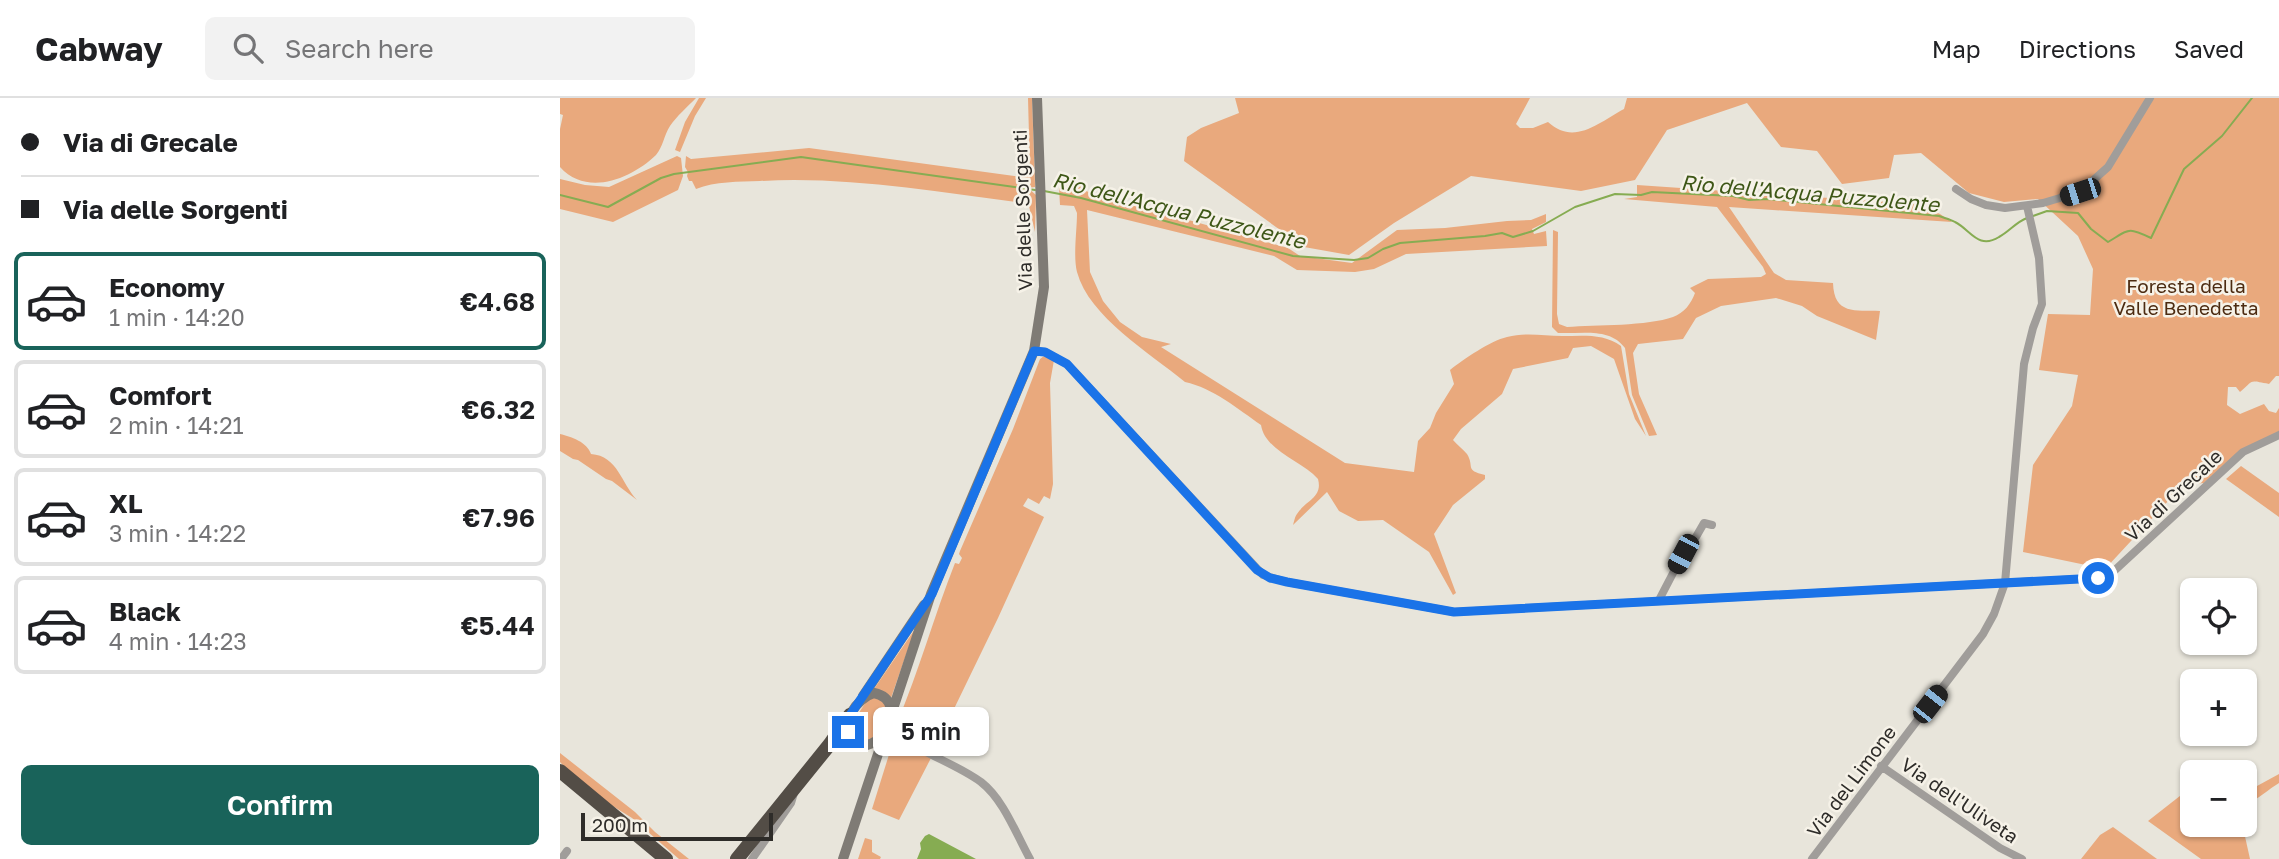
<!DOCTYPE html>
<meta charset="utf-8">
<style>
:root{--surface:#fff;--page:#f2f2f2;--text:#202124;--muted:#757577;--line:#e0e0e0;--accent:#19635a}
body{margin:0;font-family:"Golos Text",sans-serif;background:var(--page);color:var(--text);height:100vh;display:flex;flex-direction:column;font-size:26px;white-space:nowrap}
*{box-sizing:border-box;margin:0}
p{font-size:23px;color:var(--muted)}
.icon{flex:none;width:38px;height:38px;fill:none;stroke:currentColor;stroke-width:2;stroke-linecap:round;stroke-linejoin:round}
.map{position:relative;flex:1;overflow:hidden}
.sheet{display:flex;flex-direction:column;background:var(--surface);width:560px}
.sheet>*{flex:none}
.top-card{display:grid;align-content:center;height:154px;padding:0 21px;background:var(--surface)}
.fabs{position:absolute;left:1620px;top:480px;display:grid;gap:14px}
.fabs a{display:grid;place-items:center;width:77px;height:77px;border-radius:10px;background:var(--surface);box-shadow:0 2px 5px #0004;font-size:35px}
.scale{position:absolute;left:21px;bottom:18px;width:192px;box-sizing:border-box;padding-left:7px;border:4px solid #2e2c29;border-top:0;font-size:19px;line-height:24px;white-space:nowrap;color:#2e2c29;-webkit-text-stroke:5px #f6f2e8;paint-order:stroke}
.end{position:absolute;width:32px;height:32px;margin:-16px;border:9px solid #1a73e8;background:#fff;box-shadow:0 0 0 4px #fff}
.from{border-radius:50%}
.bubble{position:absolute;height:49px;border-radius:10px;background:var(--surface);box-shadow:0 2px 5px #0004;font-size:23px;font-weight:600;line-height:49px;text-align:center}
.car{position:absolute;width:21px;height:42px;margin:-21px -10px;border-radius:9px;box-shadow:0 0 5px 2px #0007;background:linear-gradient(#222 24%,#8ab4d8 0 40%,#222 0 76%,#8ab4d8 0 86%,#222 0)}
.top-card b{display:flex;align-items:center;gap:24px;height:66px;font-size:26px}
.top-card b+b{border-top:2px solid var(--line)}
.top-card i{width:18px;height:18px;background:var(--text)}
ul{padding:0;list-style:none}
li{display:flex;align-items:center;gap:21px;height:98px;margin:0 14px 10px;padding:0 7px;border:4px solid var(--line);border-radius:10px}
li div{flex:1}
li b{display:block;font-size:26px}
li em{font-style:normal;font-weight:600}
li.active{border-color:var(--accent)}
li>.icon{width:63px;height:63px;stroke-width:1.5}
.button{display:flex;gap:14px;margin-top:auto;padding:14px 21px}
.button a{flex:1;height:80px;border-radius:10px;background:var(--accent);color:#fff;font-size:28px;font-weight:600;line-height:80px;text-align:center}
header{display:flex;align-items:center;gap:42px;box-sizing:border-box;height:98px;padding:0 35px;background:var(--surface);border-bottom:2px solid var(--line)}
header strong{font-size:33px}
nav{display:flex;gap:38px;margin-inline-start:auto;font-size:24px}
.search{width:490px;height:63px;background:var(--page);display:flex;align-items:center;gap:18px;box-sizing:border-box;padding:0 24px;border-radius:10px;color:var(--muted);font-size:26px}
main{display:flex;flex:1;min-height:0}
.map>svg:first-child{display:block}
</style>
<header>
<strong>Cabway</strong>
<div class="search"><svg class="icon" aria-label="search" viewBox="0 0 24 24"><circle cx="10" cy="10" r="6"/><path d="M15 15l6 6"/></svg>Search here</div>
<nav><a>Map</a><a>Directions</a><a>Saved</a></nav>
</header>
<main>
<section class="sheet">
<div class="top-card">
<b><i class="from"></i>Via di Grecale</b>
<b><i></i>Via delle Sorgenti</b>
</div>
<ul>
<li class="active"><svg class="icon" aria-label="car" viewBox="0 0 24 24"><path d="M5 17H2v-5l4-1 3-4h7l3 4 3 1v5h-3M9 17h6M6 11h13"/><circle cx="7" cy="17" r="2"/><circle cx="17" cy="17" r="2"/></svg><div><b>Economy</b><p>1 min · 14:20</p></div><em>€4.68</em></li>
<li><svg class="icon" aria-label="car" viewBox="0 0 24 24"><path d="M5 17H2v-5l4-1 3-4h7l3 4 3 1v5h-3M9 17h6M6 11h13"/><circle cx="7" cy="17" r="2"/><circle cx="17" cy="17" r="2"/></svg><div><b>Comfort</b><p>2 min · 14:21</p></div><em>€6.32</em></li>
<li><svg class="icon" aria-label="car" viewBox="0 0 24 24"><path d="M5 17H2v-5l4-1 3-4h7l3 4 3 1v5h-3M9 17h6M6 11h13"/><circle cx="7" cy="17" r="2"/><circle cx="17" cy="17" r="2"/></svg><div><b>XL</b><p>3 min · 14:22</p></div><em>€7.96</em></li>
<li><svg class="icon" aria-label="car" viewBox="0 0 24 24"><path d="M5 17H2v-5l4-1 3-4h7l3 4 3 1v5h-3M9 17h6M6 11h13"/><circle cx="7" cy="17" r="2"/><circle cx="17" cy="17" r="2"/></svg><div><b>Black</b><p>4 min · 14:23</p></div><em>€5.44</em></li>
</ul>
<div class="button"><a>Confirm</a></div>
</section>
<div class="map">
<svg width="1719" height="761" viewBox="0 0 1719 761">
<rect width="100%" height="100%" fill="#e8e5db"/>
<path fill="#e9a97d" d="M0,0H136C127,9 117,18 110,28C104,37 103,49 96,57C71,81 27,99 0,69V31L3,17L0,16Z
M139,0H146L135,18L120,54L115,52L125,24Z
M468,0H472L475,85V89L468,90L476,97L475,134L469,108L463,105C376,94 288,78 200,83C179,84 155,83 136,91L132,83H129L127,78L128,74L125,69L126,58L131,61L249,50L462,79L470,76Z
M675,0H970L956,26L960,30H973L988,24C1014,48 1038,25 1064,11L1067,0H1719V278H1716L1709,286C1687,282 1695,282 1680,294L1676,289H1668L1667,307L1680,316L1704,306L1709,313L1716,315L1719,310V334L1683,351L1644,385L1623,387L1545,471L1463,454L1473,367L1512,308L1518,277L1479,272L1488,216L1530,217L1533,171L1518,138L1478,101L1444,104L1409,95L1361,55L1334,57L1329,80L1282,86L1257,53L1221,49L1187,5L1107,32L1075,82L1021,93L911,78L834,125L789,157L744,149L624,63L627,39L641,30L679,15Z
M117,58L121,60L123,78L118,92L53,124L0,111V81L25,87L49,89Z
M1077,87L1357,106L1380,116L1392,124L1169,109L1214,175L1226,182L1273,185C1274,217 1295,212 1320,213L1316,242L1257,218L1242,208L1216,200L1161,208L1136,220L1123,241L1078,246L1073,255L1079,296L1097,337L1089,338L1072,297L1065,250C1050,229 1021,236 998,235L992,229L993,132L998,134L997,216L999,226L1007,229C1036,227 1088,228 1113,219C1124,215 1131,206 1135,195L1130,190L1148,181L1201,179L1206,176L1203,169L1157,109L1064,101L1077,99Z
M522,88V92L728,150L740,158L792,165L837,132L885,130L947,123L971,122L986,116V124L972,131L974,136L986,133L987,148L846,156L814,171L795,174L737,172L714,158L527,112L530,174L543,203L560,224L582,239L611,246L601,249L785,365L854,374L858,343L870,330L876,315L894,286L890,272C904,261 930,243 947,239C966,234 984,238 1002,238C1022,238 1044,235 1061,248L1069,296L1086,338L1075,321L1054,261L1031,248L1013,250L1008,260L953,271L942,296L901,331L893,342C897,347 903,351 907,356C915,369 904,372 925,377V381L893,407L874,436L896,495L893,497L869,454L823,422L798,423L779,413L767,394L733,427C734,424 735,418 737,416C746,402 763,400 758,381C742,363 705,353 701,327C678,311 653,290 625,284C590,255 529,219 517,174C513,158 517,132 517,115L514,108L500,107L499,90Z
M484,258L494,262L490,285L493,386L490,401L484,398L479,406L468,400L463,408L484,419L438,520L376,648L338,630L337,625C359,573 374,518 395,465L399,466L402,460L399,456L400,453L453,331L480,261Z
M0,336C12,339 27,344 31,356C58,358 61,385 77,402L52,383L46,381L18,362L13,361L0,353Z
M1681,368L1719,395V419L1666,381Z
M355,531L331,600L326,595L314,591Z
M312,600H319L324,603C330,623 322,632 307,644L293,636L292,625L306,604Z
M339,645L371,660L339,722L312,711L332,647Z
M0,655L75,714L95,734L129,761H119L72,720L43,702L13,678L0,664Z
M1719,676V685C1709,691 1698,701 1689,705L1685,704L1686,694Z
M1625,694L1633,699V726H1673L1684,734L1690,761H1641L1588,723Z
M1553,729L1597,761H1521L1540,737Z
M305,740L312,742V754L321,759L320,761H298Z"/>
<path fill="#86ac52" d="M369,736L416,761H357L361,751L360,745L365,738Z"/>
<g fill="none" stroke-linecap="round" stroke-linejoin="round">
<path stroke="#86ac52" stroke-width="2" d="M484,93L521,100L733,158L794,162L808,160L823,151L840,145L925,138L942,135L953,139L973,133L1015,109L1055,96L1081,97L1092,94L1173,98L1189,102L1208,101L1379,118C1384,120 1390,121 1395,124C1411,132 1418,152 1439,139C1450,133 1456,124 1467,120
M0,97L48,109L101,80L114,76L241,59L475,92
M1473,118L1487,113L1518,115L1531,131L1548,144C1570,131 1567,129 1591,140L1624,71L1662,38L1692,0"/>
<path stroke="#a09d9a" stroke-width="8" d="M1396,91L1411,101L1426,107L1445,110L1483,105L1520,94L1548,69L1590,0
M474,253L485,254L507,266L703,477L727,484L894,514L1538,480L1554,473L1683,354L1719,337
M1099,502L1123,456L1129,451L1144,425L1152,427
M330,622C331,629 335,635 341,639C366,657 396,666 421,684C444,702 456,736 470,761
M1321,668L1440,750L1462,761
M1,761L7,753
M192,761L231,705L234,695
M1252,761L1423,536L1434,516L1445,485L1464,266L1473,230L1482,206L1479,160L1467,108"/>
<path stroke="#7f7b75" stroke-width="10" d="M314,595C353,603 316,665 293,642C278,626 297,600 314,595Z
M303,598L364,507
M331,617L371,496L474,253L484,189L477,0
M283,761L324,638"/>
<path stroke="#534d46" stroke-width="14" d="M270,646L294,643
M0,673L106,761
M177,761L270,646L290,617"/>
</g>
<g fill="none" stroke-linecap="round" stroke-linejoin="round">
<path stroke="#1a73e8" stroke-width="9" d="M288,634V624L290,617L372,496L474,253L485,254L507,266L697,472L710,480L727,484L894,514L1538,480"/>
</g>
<g text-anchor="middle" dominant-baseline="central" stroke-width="5" stroke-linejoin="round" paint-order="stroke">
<g font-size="19" fill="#2e2c29" stroke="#f6f2e8">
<text transform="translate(462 112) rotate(-92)">Via delle Sorgenti</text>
<text transform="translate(1613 397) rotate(-43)">Via di Grecale</text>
<text transform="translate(1291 683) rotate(-53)">Via del Limone</text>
<text transform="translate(1400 702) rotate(34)">Via dell'Uliveta</text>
</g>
<g font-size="19" fill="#4c2b11" stroke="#f6f2e8">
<text x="1626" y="187">Foresta della<tspan x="1626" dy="22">Valle Benedetta</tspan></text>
</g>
<g font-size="21" font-style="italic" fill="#3e5717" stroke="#f6f2e8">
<text transform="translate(1250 95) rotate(5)">Rio dell'Acqua Puzzolente</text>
<text transform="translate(619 112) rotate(14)">Rio dell'Acqua Puzzolente</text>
</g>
</g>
</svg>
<div class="fabs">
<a><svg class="icon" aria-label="locate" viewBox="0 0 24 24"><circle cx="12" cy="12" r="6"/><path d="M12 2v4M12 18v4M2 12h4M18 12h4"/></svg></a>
<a>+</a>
<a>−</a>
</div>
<div class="scale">200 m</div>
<i class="end from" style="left:1538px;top:480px"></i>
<i class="end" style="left:288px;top:634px"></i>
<div class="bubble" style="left:313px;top:609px;width:116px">5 min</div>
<i class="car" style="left:1520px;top:94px;rotate:252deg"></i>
<i class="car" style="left:1123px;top:456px;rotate:208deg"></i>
<i class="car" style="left:1370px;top:606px;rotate:38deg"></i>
</div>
</main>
